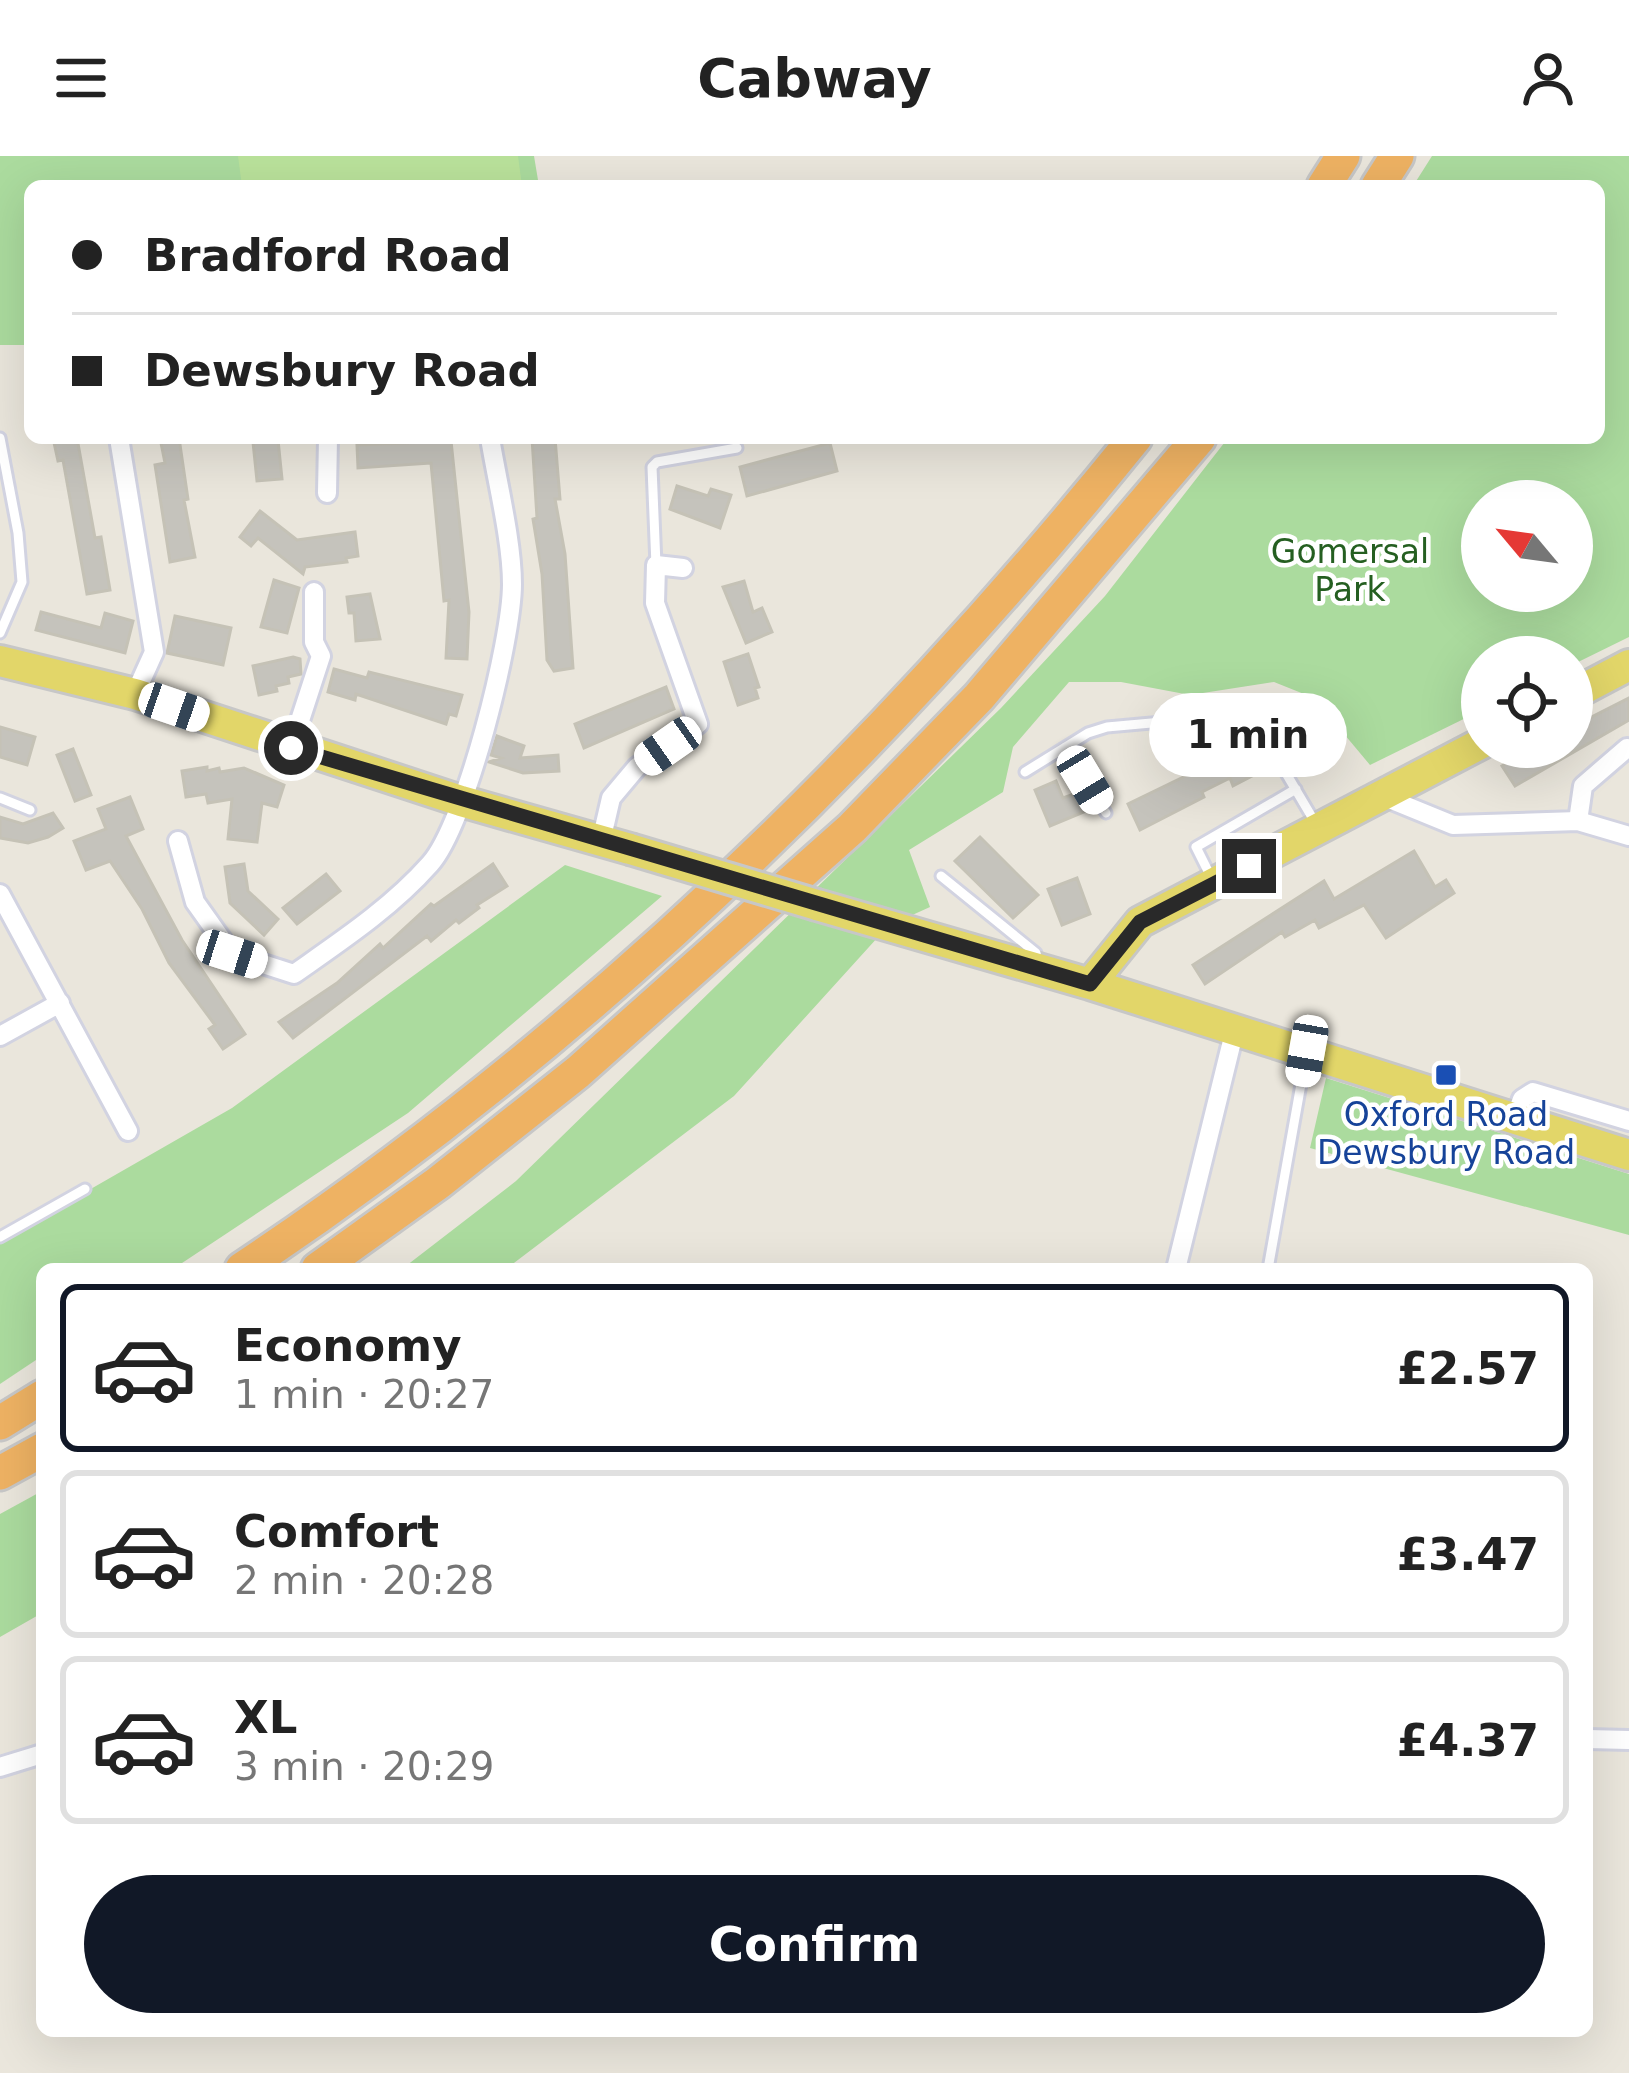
<!DOCTYPE html>
<meta charset="utf-8">
<style>
:root{--surface:#fff;--page:#f2f2f2;--text:#222;--muted:#767676;--line:#e0e0e0;--accent:#111827}
body{margin:0;font-family:"DejaVu Sans",sans-serif;background:var(--page);color:var(--text);height:100vh;display:flex;flex-direction:column;font-size:45px;white-space:nowrap}
*{box-sizing:border-box;margin:0}
p{font-size:39px;color:var(--muted)}
.icon{flex:none;width:66px;height:66px;fill:none;stroke:currentColor;stroke-width:2;stroke-linecap:round;stroke-linejoin:round}
.map{position:relative;flex:1;overflow:hidden}
.sheet{position:absolute;left:36px;top:1107px;width:1557px;height:774px;display:flex;flex-direction:column;background:var(--surface);border-radius:18px;box-shadow:0 12px 48px #0002}
.sheet>*{flex:none}
.guide{position:absolute;left:24px;top:24px;width:1581px;height:264px;border-radius:18px;box-shadow:0 12px 48px #0002;display:grid;align-content:center;height:264px;padding:0 48px;background:var(--surface)}
.needle{width:78px;rotate:299deg}
.controls{position:absolute;left:1461px;top:324px;display:grid;gap:24px}
.controls a{display:grid;place-items:center;width:132px;height:132px;border-radius:50%;background:var(--surface);box-shadow:0 12px 48px #0002;font-size:60px}
.end{position:absolute;width:54px;height:54px;margin:-27px;border:15px solid #292929;background:#fff;box-shadow:0 0 0 6px #fff}
.from{border-radius:50%}
.bubble{position:absolute;height:84px;border-radius:42px;background:var(--surface);box-shadow:0 12px 48px #0002;font-size:39px;font-weight:800;line-height:84px;text-align:center}
.car{position:absolute;width:36px;height:72px;margin:-36px -18px;border-radius:15px;box-shadow:0 0 9px 3px #0007;background:linear-gradient(#fff 24%,#345 0 40%,#fff 0 76%,#345 0 86%,#fff 0)}
.guide b{display:flex;align-items:center;gap:42px;height:114px;font-size:45px}
.guide b+b{border-top:3px solid var(--line)}
.guide i{width:30px;height:30px;background:var(--text)}
ul{padding:21px 0 0;list-style:none}
li{display:flex;align-items:center;gap:36px;height:168px;margin:0 24px 18px;padding:0 24px;border:6px solid var(--line);border-radius:18px}
li div{flex:1}
li b{display:block;font-size:45px}
li em{font-style:normal;font-weight:800}
li.active{border-color:var(--accent)}
li>.icon{width:108px;height:108px;stroke-width:1.5}
.primary-button{display:flex;gap:24px;margin-top:auto;padding:24px 48px}
.primary-button a{flex:1;height:138px;border-radius:72px;background:var(--accent);color:#fff;font-size:48px;font-weight:800;line-height:138px;text-align:center}
header{display:flex;justify-content:space-between;align-items:center;height:156px;padding:0 48px;background:var(--surface);font-size:54px;font-weight:800}
.map>svg:first-child{display:block}
</style>
<header><svg class="icon" aria-label="menu" viewBox="0 0 24 24"><path d="M4 6h16M4 12h16M4 18h16"/></svg>Cabway<svg class="icon" aria-label="person" viewBox="0 0 24 24"><circle cx="12" cy="8" r="4"/><path d="M4 21q1-7 8-7t8 7"/></svg></header>
<div class="map">
<svg width="1629" height="1917" viewBox="0 0 1629 1917">
<rect width="100%" height="100%" fill="#eae6dc"/>
<path fill="#abdb9e" fill-rule="evenodd" d="M0,0H534L539,30H30V189H0Z
M1432,0H1629V481L1572,509V501H1482V554L1370,609L1314,542L1274,526L1190,539L1121,526H1069L1013,591L1003,636L909,694L930,751L888,770L734,940L506,1113H402L516,1025L1001,552L1105,440L1228,282H1599V30H1413ZM1482,345H1572V435H1482Z
M565,709L662,740L408,957L173,1113H42V1200L0,1228V1085L232,952Z
M1326,922L1629,1018V1079L1310,992Z
M42,1335V1457L0,1481V1358Z"/>
<path fill="#bae29b" d="M238,0H518L522,30H242Z"/>
<path fill="#c5c3bc" stroke="#c5c2b6" stroke-width="3" d="M53,282H77L95,382L101,381L110,434L87,438L63,304L58,305Z
M160,282H179L188,343L184,344L195,401L170,406L155,309L165,307Z
M532,282H555L560,343H555L565,398L573,512L554,515L547,504L542,418L533,363L537,362Z
M278,284L282,323L257,325L253,286Z
M451,285L469,456L467,503L446,502L449,444L444,445L431,307L358,312L357,289Z
M830,287L837,315L747,340L740,311Z
M677,330L708,340L711,333L731,339L720,372L670,353Z
M260,355L297,384L355,376L358,400L346,402L347,406L305,411L303,418L258,382L251,390L240,381Z
M274,424L299,432L287,477L261,471Z
M744,425L753,456L762,452L772,476L746,487L723,431Z
M370,438L380,483L356,485L354,457H349L347,441Z
M41,456L101,472L105,457L133,465L125,497L36,474Z
M175,460L231,472L223,509L167,497Z
M748,498L759,531L755,532L758,542L738,549L724,506Z
M293,501L300,503L301,518L288,521L289,527L276,530L277,535L259,539L253,510Z
M334,513L367,522L369,516L462,539L456,560L449,558L446,568L356,538L355,544L328,536Z
M666,531L674,553L584,592L575,568Z
M1629,542V564L1515,630L1502,610L1530,591H1572V571Z
M0,571L35,581L27,609L0,601Z
M497,580L524,590L520,602L558,599L559,615L523,617L489,606L501,602L491,599Z
M1259,589L1271,610L1233,630L1230,622L1202,636L1204,641L1140,674L1128,648L1235,596L1236,599Z
M73,593L91,639L75,645L57,599Z
M207,611V615L219,612L220,616L244,612L284,629L277,651L262,647L257,686L228,683L232,643L208,647L206,638L186,641L182,615Z
M1056,625L1063,642L1082,635L1091,653L1050,670L1035,634Z
M130,641L143,673L126,680L182,784L245,878L223,893L209,873L215,869L169,807L142,753L110,705L86,714L74,685L106,673L98,653Z
M53,657L63,672L48,681L28,687L0,682V661L23,668Z
M980,681L1038,739L1013,762L955,705Z
M1414,695L1435,731L1446,724L1454,737L1386,782L1364,749L1319,772L1315,764L1285,781L1282,776L1205,828L1193,809L1324,725L1334,743Z
M244,708L248,735L278,763L264,779L230,747L225,711Z
M493,708L507,730L477,749L479,752L459,767L456,764L431,785L427,780L293,882L279,866L337,827L380,788L383,792L431,748L434,750Z
M326,718L340,735L297,768L283,752Z
M1077,722L1090,758L1062,769L1048,733Z"/>
<g fill="none" stroke-linecap="round" stroke-linejoin="round">
<g stroke="#d2d3e1" stroke-width="15">
<path id="lane" d="M0,282L18,377L22,426L0,477
M656,409L652,311L657,306L737,292
M1065,591L1106,657
M1025,616L1088,577L1107,571L1251,558L1316,668
M0,642L30,654
M941,720L1036,797L1038,807
M1212,723L1196,691L1296,633
M0,1081L85,1033
M1268,1113L1306,900"/>
</g>
<g stroke="#d2d3e1" stroke-width="24">
<path id="street" d="M119,282L154,496L135,538
M327,337L328,282
M291,592L321,500L314,486V436
M1382,640L1453,669L1578,665L1629,680
M1578,665L1583,630L1627,592
M178,685L195,746L232,798L294,818C341,785 391,752 430,708C466,668 512,484 512,428C512,385 497,325 490,282
M601,685L611,642L637,611L698,568L655,447L656,409L683,412
M0,738L128,975
M0,880L60,847
M1515,962L1522,943L1533,936L1629,965
M1176,1113L1235,873
M1587,1583L1629,1584
M0,1611L42,1598"/>
</g>
<g stroke="#c7c7c7" stroke-width="36">
<path id="primary" d="M0,505L135,538L461,645L630,693
M1572,539L1629,509
M817,749L1090,828L1629,999
M1090,828L1140,766L1482,587"/>
</g>
<g stroke="#c7c7c7" stroke-width="39">
<path id="highway" d="M1324,30L1343,0
M1378,30L1397,0
M242,1113C582,887 879,599 1135,282
M318,1113L438,1027L578,916L852,672L979,541L1199,282
M0,1267L42,1241
M0,1317L42,1294"/>
</g>
<use href="#lane" stroke="#fff" stroke-width="9"/>
<use href="#street" stroke="#fff" stroke-width="18"/>
<use href="#primary" stroke="#e2d669" stroke-width="30"/>
<use href="#highway" stroke="#eeb263" stroke-width="33"/>
<g stroke="#c7c7c7" stroke-width="36" stroke-linecap="butt">
<path id="primary-bridge" d="M630,693L817,749"/>
</g>
<use href="#primary-bridge" stroke="#e2d669" stroke-width="30"/>
</g>
<g fill="none" stroke-linecap="round" stroke-linejoin="round">
<path stroke="#292929" stroke-width="15" d="M291,592L1090,828L1140,766L1249,710"/>
</g>
<rect fill="#1a4fb4" stroke="#fff" stroke-width="4.5" x="1434" y="907" width="24" height="24" rx="6"/>
<g text-anchor="middle" dominant-baseline="central" stroke-width="9" stroke-linejoin="round" paint-order="stroke">
<g font-size="33" fill="#255f21" stroke="#fff">
<text x="1350" y="395">Gomersal<tspan x="1350" dy="38">Park</tspan></text>
</g>
<g font-size="33" fill="#164399" stroke="#fff">
<text x="1446" y="958">Oxford Road<tspan x="1446" dy="38">Dewsbury Road</tspan></text>
</g>
</g>
</svg>
<div class="controls">
<a><svg class="needle" viewBox="-14 -14 28 28"><path d="M0-13l5 13h-10z" fill="#e53935"/><path d="M0 13l5-13h-10z" fill="#767676"/></svg></a>
<a><svg class="icon" aria-label="locate" viewBox="0 0 24 24"><circle cx="12" cy="12" r="6"/><path d="M12 2v4M12 18v4M2 12h4M18 12h4"/></svg></a>
</div>
<i class="end from" style="left:291px;top:592px"></i>
<i class="end" style="left:1249px;top:710px"></i>
<div class="bubble" style="left:1149px;top:537px;width:198px">1 min</div>
<i class="car" style="left:174px;top:551px;rotate:109deg"></i>
<i class="car" style="left:668px;top:590px;rotate:235deg"></i>
<i class="car" style="left:1085px;top:624px;rotate:149deg"></i>
<i class="car" style="left:232px;top:798px;rotate:108deg"></i>
<i class="car" style="left:1307px;top:895px;rotate:190deg"></i>
<div class="guide">
<b><i class="from"></i>Bradford Road</b>
<b><i></i>Dewsbury Road</b>
</div>
<section class="sheet">
<ul>
<li class="active"><svg class="icon" aria-label="car" viewBox="0 0 24 24"><path d="M5 17H2v-5l4-1 3-4h7l3 4 3 1v5h-3M9 17h6M6 11h13"/><circle cx="7" cy="17" r="2"/><circle cx="17" cy="17" r="2"/></svg><div><b>Economy</b><p>1 min · 20:27</p></div><em>£2.57</em></li>
<li><svg class="icon" aria-label="car" viewBox="0 0 24 24"><path d="M5 17H2v-5l4-1 3-4h7l3 4 3 1v5h-3M9 17h6M6 11h13"/><circle cx="7" cy="17" r="2"/><circle cx="17" cy="17" r="2"/></svg><div><b>Comfort</b><p>2 min · 20:28</p></div><em>£3.47</em></li>
<li><svg class="icon" aria-label="car" viewBox="0 0 24 24"><path d="M5 17H2v-5l4-1 3-4h7l3 4 3 1v5h-3M9 17h6M6 11h13"/><circle cx="7" cy="17" r="2"/><circle cx="17" cy="17" r="2"/></svg><div><b>XL</b><p>3 min · 20:29</p></div><em>£4.37</em></li>
</ul>
<div class="primary-button"><a>Confirm</a></div>
</section>
</div>
